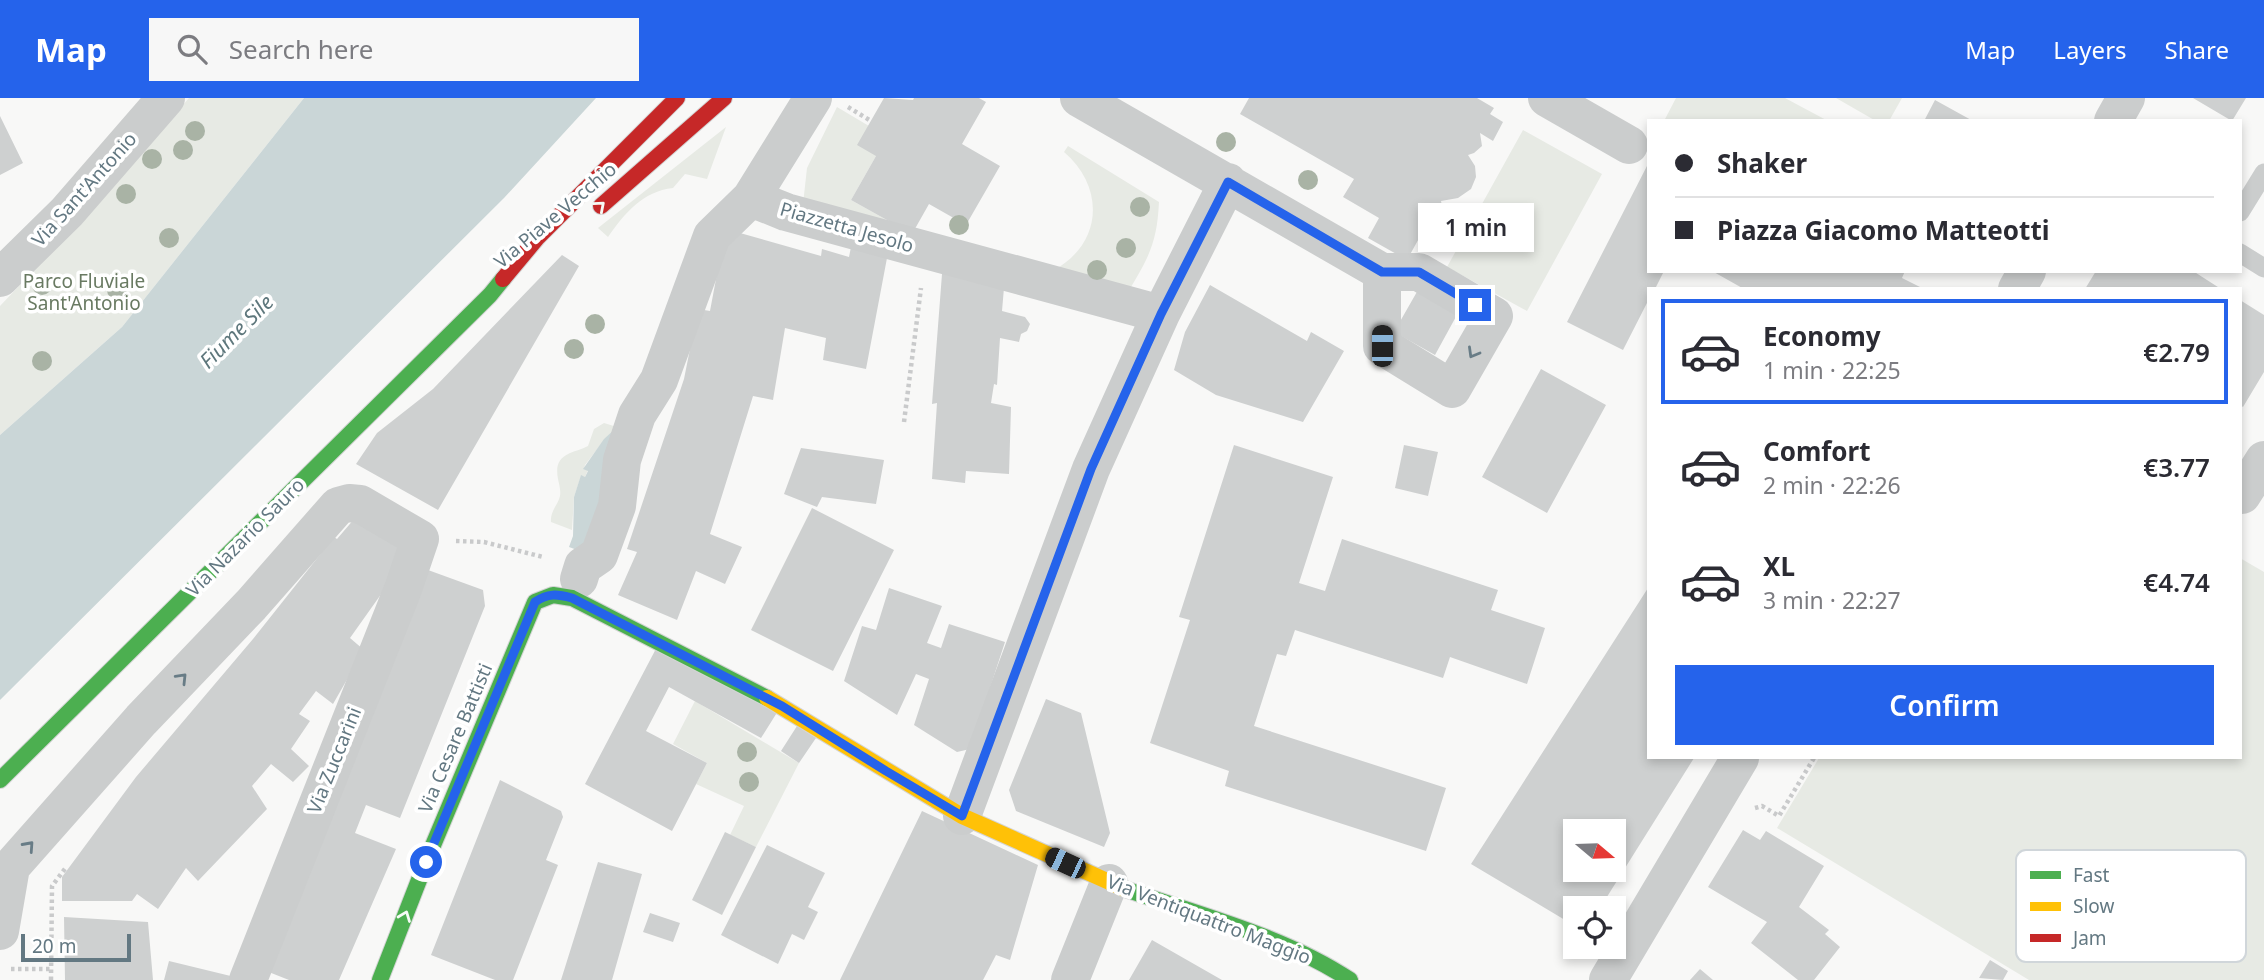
<!DOCTYPE html>
<meta charset="utf-8">
<style>
:root{--surface:#fff;--page:#f7f7f7;--text:#2b2b33;--muted:#7c7c81;--line:#e1e1e2;--accent:#2563eb}
body{margin:0;font-family:"Noto Sans",sans-serif;background:var(--page);color:var(--text);height:100vh;display:flex;flex-direction:column;font-size:26px;white-space:nowrap}
*{box-sizing:border-box;margin:0}
p{font-size:23px;color:var(--muted)}
.icon{flex:none;width:38px;height:38px;fill:none;stroke:currentColor;stroke-width:2;stroke-linecap:round;stroke-linejoin:round}
.map{position:relative;flex:1;overflow:hidden}
.panel{position:absolute;left:1647px;top:189px;width:595px;height:472px;display:flex;flex-direction:column;background:var(--surface);border-radius:0px;box-shadow:0 4px 10px #0003}
.panel>*{flex:none}
.top-card{position:absolute;left:1647px;top:21px;width:595px;height:154px;border-radius:0px;box-shadow:0 4px 10px #0003;display:grid;align-content:center;height:154px;padding:0 28px;background:var(--surface)}
.needle{width:46px;rotate:109deg}
.tools{position:absolute;left:1563px;top:721px;display:grid;gap:14px}
.tools a{display:grid;place-items:center;width:63px;height:63px;border-radius:0px;background:var(--surface);box-shadow:0 4px 10px #0003;font-size:35px}
.scale{position:absolute;left:21px;bottom:18px;width:110px;box-sizing:border-box;padding-left:7px;border:4px solid #637882;border-top:0;font-size:19px;line-height:24px;white-space:nowrap;color:#637882;-webkit-text-stroke:5px #fff;paint-order:stroke}
.end{position:absolute;width:32px;height:32px;margin:-16px;border:9px solid #2563eb;background:#fff;box-shadow:0 0 0 4px #fff}
.from{border-radius:50%}
.bubble{position:absolute;height:49px;border-radius:0px;background:var(--surface);box-shadow:0 4px 10px #0003;font-size:23px;font-weight:600;line-height:49px;text-align:center}
.car{position:absolute;width:21px;height:42px;margin:-21px -10px;border-radius:9px;box-shadow:0 0 5px 2px #0007;background:linear-gradient(#222 24%,#8ab4d8 0 40%,#222 0 76%,#8ab4d8 0 86%,#222 0)}
.top-card b{display:flex;align-items:center;gap:24px;height:66px;font-size:26px}
.top-card b+b{border-top:2px solid var(--line)}
.top-card i{width:18px;height:18px;background:var(--text)}
ul{padding:12px 0 0;list-style:none}
li{display:flex;align-items:center;gap:21px;height:105px;margin:0 14px 10px;padding:0 14px;border:4px solid transparent;border-radius:0px}
li div{flex:1}
li b{display:block;font-size:26px}
li em{font-style:normal;font-weight:600}
li.current{border-color:var(--accent)}
li>.icon{width:63px;height:63px;stroke-width:1.5}
.action{display:flex;gap:14px;margin-top:auto;padding:14px 28px}
.action a{flex:1;height:80px;border-radius:0px;background:var(--accent);color:#fff;font-size:28px;font-weight:600;line-height:80px;text-align:center}
header{display:flex;align-items:center;gap:42px;box-sizing:border-box;height:98px;padding:0 35px;background:var(--accent);color:#fff}
header strong{font-size:33px}
nav{display:flex;gap:38px;margin-inline-start:auto;font-size:24px}
.search{width:490px;height:63px;background:var(--page);display:flex;align-items:center;gap:18px;box-sizing:border-box;padding:0 24px;border-radius:0px;color:var(--muted);font-size:26px}
.map>svg:first-child{display:block}
</style>
<header>
<strong>Map</strong>
<div class="search"><svg class="icon" aria-label="search" viewBox="0 0 24 24"><circle cx="10" cy="10" r="6"/><path d="M15 15l6 6"/></svg>Search here</div>
<nav><a>Map</a><a>Layers</a><a>Share</a></nav>
</header>
<div class="map">
<svg width="2264" height="882" viewBox="0 0 2264 882">
<rect width="100%" height="100%" fill="#f8f8f7"/>
<path fill="#e7eae4" d="M189,0H304L122,229L0,337V208L76,128Z
M1676,0H1785L1828,23H1664Z
M1836,0H1902L1889,23H1876Z
M837,9L869,28L876,58L851,102L912,136L803,106L807,70Z
M726,29L707,81L685,76L673,90C643,93 624,116 608,139L598,130Z
M1523,32L1602,76L1527,213L1447,169Z
M1068,48L1159,104C1157,145 1149,159 1128,194L1054,172C1103,145 1105,89 1064,54Z
M604,325L617,329L605,341L585,367L584,371L588,372L585,379L581,378L574,399L572,432L551,424C550,413 558,407 560,398C561,392 559,386 558,381C553,355 572,356 588,348L594,331Z
M2240,460L2264,474V882H2029L1777,730L1819,660H2240Z
M695,603L799,665L756,749L730,737L744,708L696,686L707,665L673,646Z"/>
<path fill="#cad6d7" d="M304,0H596L504,100L0,602V337L122,229Z
M616,330L588,456L569,449L573,438L574,399L581,377L585,379L588,373L583,371L604,341Z"/>
<path fill="#ced0d0" fill-rule="evenodd" d="M884,0L913,2L914,0H979L986,4L962,46L1000,68L966,127L929,106L912,136L851,102L876,58L857,47Z
M1249,0H1477L1494,10L1490,16L1503,24L1493,43L1480,35L1482,48L1474,55L1468,57L1475,68L1476,79L1471,91L1458,100L1441,103L1443,113L1441,120L1427,126L1407,162L1368,140L1379,120L1343,99L1354,81L1240,16Z
M2193,0H2246L2232,23Z
M1935,2L1973,23H1924Z
M0,18L23,65L0,77Z
M1648,66V173H1664L1655,191H1648V203L1623,252L1567,224Z
M740,135L821,158L822,151L849,159L851,149L887,160L866,271L823,262L826,240L785,230L773,302L753,298L710,436L742,449L725,486L696,473L677,522L618,497L637,454L627,451L684,281L698,211L710,213L723,144Z
M562,157L579,168L438,412L356,366L377,335L433,291Z
M943,163L1005,178L1002,213L1025,219L1030,226L1027,233L1021,236L1019,244L1000,240L997,287L994,286L991,305L1011,309L1009,376L966,373L965,385L932,381L937,305L932,306Z
M1712,173H1905L1902,180L1924,191H1744Z
M2096,173H2193L2221,191H2085Z
M1210,187L1307,243L1311,234L1344,253L1303,324L1216,297L1174,272L1185,234Z
M1418,192L1458,215L1435,257L1394,234Z
M2240,202L2264,217V274L2243,309L2240,307Z
M1541,271L1606,307L1547,415L1482,379Z
M1234,347L1333,379L1299,485L1325,493L1342,441L1498,492L1491,512L1545,530L1527,586L1450,559L1443,580L1295,532L1286,558L1277,556L1254,628L1446,690L1426,753L1225,688L1229,673L1150,645L1190,522L1179,519Z
M1404,347L1438,354L1428,398L1395,390Z
M801,350L884,362L876,406L822,399L817,409L784,396Z
M812,410L894,452L833,573L751,532Z
M355,420L411,454L350,540L364,552L333,606L316,593L299,616L310,623L291,651L309,668L293,684L271,666L252,688L267,711L198,783L186,770L158,811L137,796L132,803H62V779L136,679L253,541L334,439L337,441Z
M417,468L483,492L485,508L400,720L366,707L355,735L396,751L339,882H289L256,869Z
M889,490L942,508L927,545L941,550L949,526L1005,544L970,651L957,654L914,627L929,581L916,576L897,617L844,583L862,528L876,532Z
M1648,490V660H1694L1600,810H1575V828L1471,766ZM1575,733H1614V772H1575Z
M659,545L778,613L761,640L669,589L646,633L707,665L672,733L585,686Z
M1046,601L1081,615L1110,735L1104,749L1016,713L1009,692Z
M797,628L816,640L799,665L781,653Z
M500,682L561,713L563,719L546,762L558,767L513,882H495L431,857Z
M922,713L1038,767L1010,862L996,857L983,882H840Z
M1743,732L1760,742L1766,733L1824,768L1799,809L1829,832L1825,836L1840,849L1814,882H1798L1751,845L1767,824L1708,789Z
M725,734L756,749L722,817L692,802Z
M767,747L825,775L808,809L818,814L804,842L792,836L778,866L721,837Z
M598,764L642,776L612,882H561Z
M650,815L680,825L673,844L643,834Z
M64,819L148,824L153,882H65Z
M1152,842L1222,882H1129Z
M1990,862L2008,873L2003,882L1979,880Z
M169,863L243,881V882H164Z
M1700,871L1713,882H1690Z"/>
<g fill="none" stroke-linecap="round" stroke-linejoin="round">
<g stroke="#d4d5d5" stroke-width="18">
<path id="fast" d="M0,682L490,197L503,181
M1125,791C1199,817 1284,838 1350,882
M380,882L426,764L535,504L553,497L572,500L767,600"/>
</g>
<g stroke="#d4d5d5" stroke-width="18">
<path id="slow" d="M767,600L962,718L1125,791"/>
</g>
<g stroke="#d4d5d5" stroke-width="18">
<path id="jam" d="M601,108L724,0
M503,181L538,139L677,0"/>
</g>
<path stroke="#c9cacb" stroke-width="4.5" stroke-dasharray="3.5 3.5" stroke-linecap="butt" d="M848,9L871,23
M904,324L921,190
M456,443L484,444L543,459
M1755,710L1762,708L1779,718L1814,660
M11,871H51
M51,882L52,788L67,768"/>
<path stroke="#cbcdcd" stroke-width="19" d="M2240,114L2264,75
M2240,155L2264,170"/>
<path stroke="#cbcdcd" stroke-width="38" d="M1079,0L1382,174H1419L1494,218L1452,291L1382,248V174
M1547,0L1629,47
M2113,23L2126,0
M751,100L786,114L1161,216
M0,180L67,114L166,0
M2017,191L2027,173
M2242,397L2264,362
M579,481L583,468L599,457L617,408L622,362L637,317L659,282L712,138L751,100L813,0
M962,718L1091,371L1161,216L1228,84
M0,833L11,769L141,622L251,507L338,408L349,405L360,406L420,441L403,491L248,882
M1070,882L1109,785
M1608,882L1740,660"/>
<use href="#fast" stroke="#4caf50" stroke-width="16"/>
<use href="#slow" stroke="#ffc107" stroke-width="16"/>
<use href="#jam" stroke="#c62828" stroke-width="16"/>
</g>
<g fill="#a9b3a5">
<circle cx="195" cy="33" r="10"/>
<circle cx="1226" cy="44" r="10"/>
<circle cx="183" cy="52" r="10"/>
<circle cx="152" cy="61" r="10"/>
<circle cx="1308" cy="82" r="10"/>
<circle cx="126" cy="96" r="10"/>
<circle cx="1140" cy="109" r="10"/>
<circle cx="959" cy="127" r="10"/>
<circle cx="169" cy="140" r="10"/>
<circle cx="1126" cy="150" r="10"/>
<circle cx="1097" cy="172" r="10"/>
<circle cx="42" cy="187" r="10"/>
<circle cx="117" cy="192" r="10"/>
<circle cx="595" cy="226" r="10"/>
<circle cx="574" cy="251" r="10"/>
<circle cx="42" cy="263" r="10"/>
<circle cx="747" cy="654" r="10"/>
<circle cx="749" cy="684" r="10"/>
</g>
<defs><path id="oneway-chevron" d="M-2-3.5L2.5 0L-2 3.5" fill="none" stroke-width="1.6" stroke-linecap="round" stroke-linejoin="round" transform="scale(1.75)"/></defs>
<g stroke="#f6fbf6">
<use href="#oneway-chevron" transform="translate(600 108) rotate(-41)"/>
<use href="#oneway-chevron" transform="translate(405 818) rotate(-69)"/>
</g>
<g stroke="#687c86">
<use href="#oneway-chevron" transform="translate(1473 255) rotate(120)"/>
<use href="#oneway-chevron" transform="translate(182 580) rotate(-46)"/>
<use href="#oneway-chevron" transform="translate(29 748) rotate(-48)"/>
</g>
<g fill="none" stroke-linecap="round" stroke-linejoin="round">
<path stroke="#2563eb" stroke-width="9" d="M426,764L535,504C548,495 557,496 572,500L782,608L886,673L962,718L1091,371L1161,216L1228,84L1382,174H1419L1475,207"/>
</g>
<g text-anchor="middle" dominant-baseline="central" stroke-width="7" stroke-linejoin="round" paint-order="stroke">
<g font-size="19" fill="#637882" stroke="#fff">
<text transform="translate(84 91) rotate(-48)">Via Sant'Antonio</text>
<text transform="translate(555 117) rotate(-40)">Via Piave Vecchio</text>
<text transform="translate(847 129) rotate(16)">Piazzetta Jesolo</text>
<text transform="translate(245 439) rotate(-45)">Via Nazario Sauro</text>
<text transform="translate(455 640) rotate(-67)">Via Cesare Battisti</text>
<text transform="translate(334 662) rotate(-68)">Via Zuccarini</text>
<text transform="translate(1209 821) rotate(21)">Via Ventiquattro Maggio</text>
</g>
<g font-size="19" fill="#697a62" stroke="#fff">
<text x="84" y="183">Parco Fluviale<tspan x="84" dy="22">Sant'Antonio</tspan></text>
</g>
<g font-size="21" font-style="italic" fill="#5e777c" stroke="#fff">
<text transform="translate(236 233) rotate(-45)">Fiume Sile</text>
</g>
</g>
<rect x="2016" y="752" width="230" height="112" rx="10" fill="#fff" stroke="#d0d6da" stroke-width="2"/>
<rect x="2030" y="773" width="31" height="8" fill="#4caf50"/>
<rect x="2030" y="804" width="31" height="9" fill="#ffc107"/>
<rect x="2030" y="836" width="31" height="8" fill="#c62828"/>
<g font-size="19" fill="#637882">
<text x="2073" y="784">Fast</text>
<text x="2073" y="815">Slow</text>
<text x="2073" y="847">Jam</text>
</g>
</svg>
<div class="tools">
<a><svg class="needle" viewBox="-14 -14 28 28"><path d="M0-13l5 13h-10z" fill="#e53935"/><path d="M0 13l5-13h-10z" fill="#7c7c81"/></svg></a>
<a><svg class="icon" aria-label="locate" viewBox="0 0 24 24"><circle cx="12" cy="12" r="6"/><path d="M12 2v4M12 18v4M2 12h4M18 12h4"/></svg></a>
</div>
<div class="scale">20 m</div>
<i class="end from" style="left:426px;top:764px"></i>
<i class="end" style="left:1475px;top:207px"></i>
<div class="bubble" style="left:1418px;top:105px;width:116px">1 min</div>
<i class="car" style="left:1382px;top:248px;rotate:0deg"></i>
<i class="car" style="left:1065px;top:765px;rotate:295deg"></i>
<div class="top-card">
<b><i class="from"></i>Shaker</b>
<b><i></i>Piazza Giacomo Matteotti</b>
</div>
<section class="panel">
<ul>
<li class="current"><svg class="icon" aria-label="car" viewBox="0 0 24 24"><path d="M5 17H2v-5l4-1 3-4h7l3 4 3 1v5h-3M9 17h6M6 11h13"/><circle cx="7" cy="17" r="2"/><circle cx="17" cy="17" r="2"/></svg><div><b>Economy</b><p>1 min · 22:25</p></div><em>€2.79</em></li>
<li><svg class="icon" aria-label="car" viewBox="0 0 24 24"><path d="M5 17H2v-5l4-1 3-4h7l3 4 3 1v5h-3M9 17h6M6 11h13"/><circle cx="7" cy="17" r="2"/><circle cx="17" cy="17" r="2"/></svg><div><b>Comfort</b><p>2 min · 22:26</p></div><em>€3.77</em></li>
<li><svg class="icon" aria-label="car" viewBox="0 0 24 24"><path d="M5 17H2v-5l4-1 3-4h7l3 4 3 1v5h-3M9 17h6M6 11h13"/><circle cx="7" cy="17" r="2"/><circle cx="17" cy="17" r="2"/></svg><div><b>XL</b><p>3 min · 22:27</p></div><em>€4.74</em></li>
</ul>
<div class="action"><a>Confirm</a></div>
</section>
</div>
